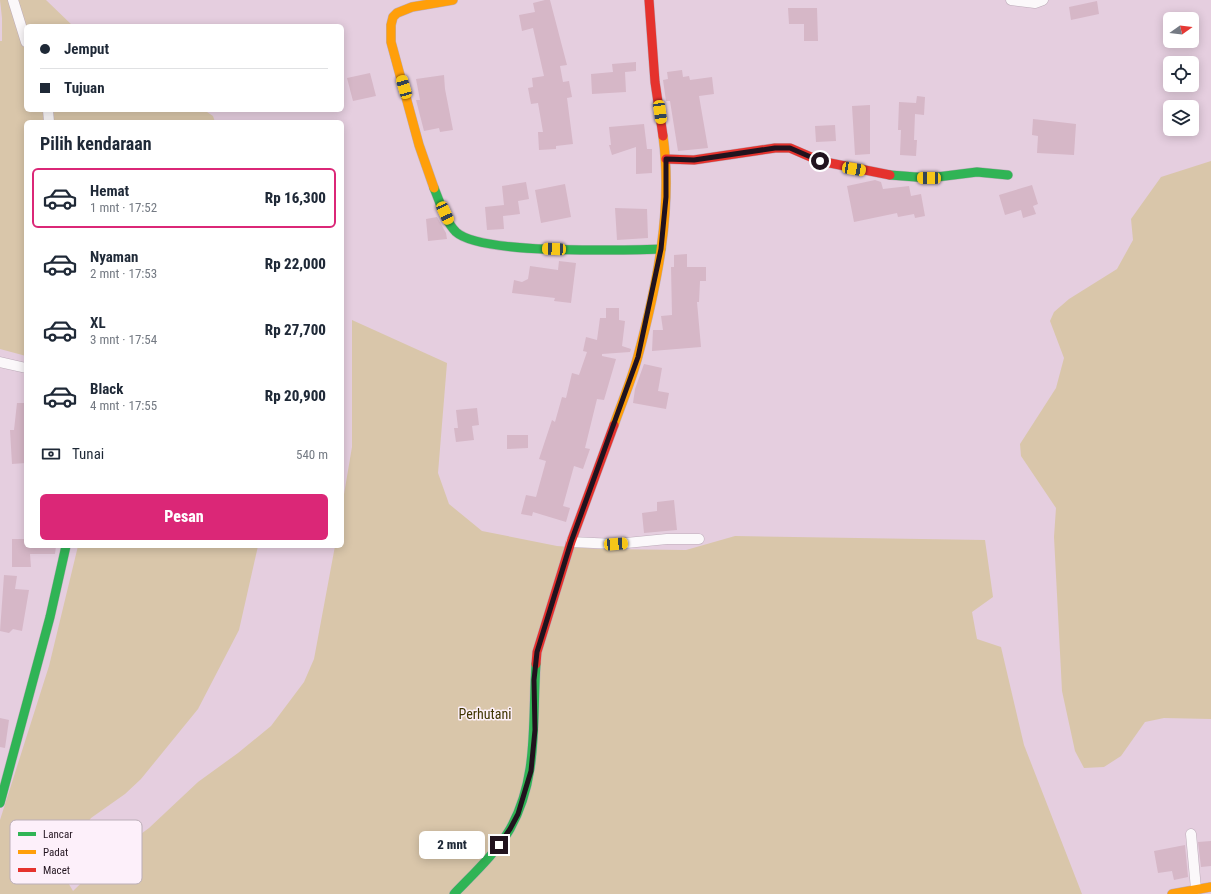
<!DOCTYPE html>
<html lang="id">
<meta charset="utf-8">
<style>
:root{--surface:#fff;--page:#f2f2f3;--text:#1f2937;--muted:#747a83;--line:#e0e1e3;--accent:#db2777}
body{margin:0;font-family:"Roboto Condensed",sans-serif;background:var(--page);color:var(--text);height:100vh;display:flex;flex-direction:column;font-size:15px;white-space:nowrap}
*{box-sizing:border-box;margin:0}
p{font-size:13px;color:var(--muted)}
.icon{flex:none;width:22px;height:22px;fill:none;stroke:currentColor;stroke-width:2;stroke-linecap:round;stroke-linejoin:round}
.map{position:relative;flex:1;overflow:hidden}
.side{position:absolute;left:24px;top:120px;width:320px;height:428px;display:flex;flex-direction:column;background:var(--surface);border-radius:6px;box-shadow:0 2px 10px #0003}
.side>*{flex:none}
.banner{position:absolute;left:24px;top:24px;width:320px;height:88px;border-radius:6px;box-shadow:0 2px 10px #0003;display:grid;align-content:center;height:88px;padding:0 16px;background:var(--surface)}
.needle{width:26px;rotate:76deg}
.fabs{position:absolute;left:1163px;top:12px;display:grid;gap:8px}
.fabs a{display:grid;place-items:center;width:36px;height:36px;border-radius:6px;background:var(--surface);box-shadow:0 2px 10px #0003;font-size:20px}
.end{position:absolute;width:18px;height:18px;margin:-9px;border:5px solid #21131e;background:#fff;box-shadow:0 0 0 2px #fff}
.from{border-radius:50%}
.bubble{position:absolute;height:28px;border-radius:6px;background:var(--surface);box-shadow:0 2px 10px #0003;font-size:13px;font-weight:800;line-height:28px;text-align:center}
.car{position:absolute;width:12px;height:24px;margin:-12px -6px;border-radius:5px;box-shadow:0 0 3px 1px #0007;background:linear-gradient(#f5c518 24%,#345 0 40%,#f5c518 0 76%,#345 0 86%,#f5c518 0)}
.banner b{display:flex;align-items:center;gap:14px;height:38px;font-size:15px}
.banner b+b{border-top:1px solid var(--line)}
.banner i{width:10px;height:10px;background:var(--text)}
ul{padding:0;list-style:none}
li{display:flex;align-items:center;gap:12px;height:60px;margin:0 8px 6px;padding:0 8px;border:2px solid transparent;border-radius:6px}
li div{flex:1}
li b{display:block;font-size:15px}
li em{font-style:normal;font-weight:800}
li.current{border-color:var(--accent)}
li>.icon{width:36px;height:36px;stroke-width:1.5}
h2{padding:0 16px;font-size:18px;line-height:48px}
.pay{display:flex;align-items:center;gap:10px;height:44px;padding:0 16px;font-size:15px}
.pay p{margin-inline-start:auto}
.action{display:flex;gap:8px;margin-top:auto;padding:8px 16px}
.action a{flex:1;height:46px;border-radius:6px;background:var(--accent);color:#fff;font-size:16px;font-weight:800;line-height:46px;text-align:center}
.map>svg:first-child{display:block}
</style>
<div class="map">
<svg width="1211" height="894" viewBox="0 0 1211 894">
<rect width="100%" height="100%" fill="#e5cedf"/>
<path fill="#d9c6aa" d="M0,0H46L73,26H26V110H204L213,116L215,122H26V356L0,349V41H2V18Z
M1211,161V719L1164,718L1145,722L1121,756L1104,767L1084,768L1075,751L1062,691L1054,537L1056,508L1021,456L1020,444L1056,388L1064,358L1050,321L1054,312L1069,299L1117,269L1133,240L1131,219L1161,177Z
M352,320L447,363L438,473L449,504L482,531L557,546L598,549L686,550L735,536L985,540L993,597L972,612L977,639L1001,647L1024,745L1082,894H0V820L49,666L78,546H258L239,630L198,709L141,779L125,794L91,818L73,843L66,879L73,891L104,861L149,828L198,782L238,753L271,726L304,682L314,659L335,546H342V506L352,447Z"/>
<path fill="#d6b7c7" d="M545,0H550L567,65L560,66L563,82L569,81L572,97L567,98L573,144L556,146V149L539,150L538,132H543L538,103L531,104L528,88L533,87L532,78L544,76L533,28L522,31L519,15L535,12L533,3Z
M1097,1L1099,14L1071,20L1069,7Z
M788,8H817L818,41H804V24H789Z
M636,62V71L625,72L626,92L592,94L591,74L613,72L612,64Z
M682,70L683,77L689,76L690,80L712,77L714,94L699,96L708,148L678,151L670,101H666L663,80L668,79L667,72Z
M370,73L376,96L353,101L347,78Z
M444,75L445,89L453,130L440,132L439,128L424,131L416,100H420L416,79Z
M917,96L925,97L924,115L915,114L914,140H917L916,156L900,155L901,130H898L899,102L916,103Z
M870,105V154L855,155L852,106Z
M1033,119L1076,124L1074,155L1037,153L1038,136L1032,135Z
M644,124L647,149H652V173L636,174V147L612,155L609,145H611L609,127Z
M835,125L836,141L816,142L815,126Z
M875,180L881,182L883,189L909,186L911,196L921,194L925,216L915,218L914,214L898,217L897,213L854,222L847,186Z
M526,182L529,199L518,201L520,214L503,216L504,229L487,230L485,207L504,205L502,186Z
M565,184L571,217L541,223L535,190Z
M1032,185L1038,204L1033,206L1036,214L1023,218L1021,210L1005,215L999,195Z
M615,208L647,209L648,238L617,240Z
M437,217L446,233L447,239L428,241L426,219Z
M687,254V267H706V281H700L699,302H697L701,347L652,351L653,330H663L661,316L672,315L671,267H674V255Z
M559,261L576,263L571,303L554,301L555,298L512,293L514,280L522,282L528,279L530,266L558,270Z
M606,308H619V320L625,321L622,346L631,349L630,352L602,354V356L616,359L604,400L597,399L585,448L590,449L583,469L574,466L563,506L570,508L566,522L533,512L532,516L521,514L526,495L536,497L546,461L539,459L552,420L555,422L562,397L566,398L572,373L579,375L587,352L583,351L586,337L597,340L600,318H606Z
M644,364L662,368L658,391L669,393L666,409L633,403L635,389Z
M17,403H26V463L12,464L10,430H14Z
M477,408L479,425L472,426L474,440L456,442L454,428H458L456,410Z
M507,435H528V448L507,449Z
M674,500L677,530L644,533L642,513L657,511V502Z
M12,539H26V546H56L55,554H30L31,567H12Z
M4,575L17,576L15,589L29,590L22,631L13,629L9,633L0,631Z
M0,718L9,720L5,748L0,747Z
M1211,841V866L1201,867L1198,842Z
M1185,845L1188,877L1174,880L1172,871L1158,873L1154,851Z"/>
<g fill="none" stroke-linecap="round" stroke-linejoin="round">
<g stroke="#bdacba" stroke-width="11">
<path id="street" d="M13,0L26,42
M1011,0L1035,3L1043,0
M48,110L49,122
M0,362L26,368
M571,542L616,544L667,539H699
M1191,834L1196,889"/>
</g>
<g stroke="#bdacba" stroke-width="10">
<path id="fast" d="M890,175L929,178L977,172L1008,175
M434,188C440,202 445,221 456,232C481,255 623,250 661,249
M0,803L50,617L66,546
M454,894C473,874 496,853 510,829C539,777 532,722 536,664"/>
</g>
<g stroke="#bdacba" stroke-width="10">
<path id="slow" d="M434,188L419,145L391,42V25L393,17L397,13L412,7L453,0
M614,425C622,402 632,379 638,356C657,285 673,209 663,136
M1172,894L1211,887"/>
</g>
<g stroke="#bdacba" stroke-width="10">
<path id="jam" d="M649,0L655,82L663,136
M666,159L694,160L775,148H790L820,161L890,175
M536,664L537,652L571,542L614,425"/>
</g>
<use href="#street" stroke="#fbf8fa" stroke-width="10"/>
<use href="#fast" stroke="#30b455" stroke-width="9"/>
<use href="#slow" stroke="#ff9f0a" stroke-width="9"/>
<use href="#jam" stroke="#e5322d" stroke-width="9"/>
</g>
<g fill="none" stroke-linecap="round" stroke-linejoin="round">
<path stroke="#21131e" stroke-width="5" d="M499,845L510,829L518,814L531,771L535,730L534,680L537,652L571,542L638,357L661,249L666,197V159L694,160L775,148H790L820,161"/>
</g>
<g text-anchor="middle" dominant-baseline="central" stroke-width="3" stroke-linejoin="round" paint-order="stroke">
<g font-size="14" fill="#403502" stroke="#fdf0fa">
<text x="485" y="714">Perhutani</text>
</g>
</g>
<rect x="10" y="820" width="132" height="64" rx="6" fill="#fdf0fa" stroke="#bbaeb8" stroke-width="1"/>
<rect x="18" y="832" width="18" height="4" fill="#30b455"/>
<rect x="18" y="850" width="18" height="4" fill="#ff9f0a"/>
<rect x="18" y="868" width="18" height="4" fill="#e5322d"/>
<g font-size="11" fill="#21131e">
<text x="43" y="838">Lancar</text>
<text x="43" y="856">Padat</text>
<text x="43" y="874">Macet</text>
</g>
</svg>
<div class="fabs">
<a><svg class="needle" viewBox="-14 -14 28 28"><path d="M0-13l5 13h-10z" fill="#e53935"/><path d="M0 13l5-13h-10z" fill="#747a83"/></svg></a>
<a><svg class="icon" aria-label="locate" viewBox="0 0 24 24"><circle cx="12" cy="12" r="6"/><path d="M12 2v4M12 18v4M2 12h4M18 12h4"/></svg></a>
<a><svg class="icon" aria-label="layers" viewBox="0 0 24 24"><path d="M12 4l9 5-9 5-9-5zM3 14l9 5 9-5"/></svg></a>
</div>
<i class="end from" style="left:820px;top:161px"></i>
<i class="end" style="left:499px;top:845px"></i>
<div class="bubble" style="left:419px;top:831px;width:66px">2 mnt</div>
<i class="car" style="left:404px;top:87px;rotate:344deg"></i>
<i class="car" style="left:660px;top:112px;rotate:172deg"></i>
<i class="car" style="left:854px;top:169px;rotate:100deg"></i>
<i class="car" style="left:929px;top:178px;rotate:271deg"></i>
<i class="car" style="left:445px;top:213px;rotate:155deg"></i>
<i class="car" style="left:554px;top:249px;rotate:272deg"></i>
<i class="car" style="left:616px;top:544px;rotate:86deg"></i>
<div class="banner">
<b><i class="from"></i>Jemput</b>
<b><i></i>Tujuan</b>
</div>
<section class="side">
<h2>Pilih kendaraan</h2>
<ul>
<li class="current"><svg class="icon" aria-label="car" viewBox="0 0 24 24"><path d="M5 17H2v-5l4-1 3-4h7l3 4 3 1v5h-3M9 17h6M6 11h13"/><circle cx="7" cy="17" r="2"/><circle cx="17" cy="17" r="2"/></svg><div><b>Hemat</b><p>1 mnt · 17:52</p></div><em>Rp 16,300</em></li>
<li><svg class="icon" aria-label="car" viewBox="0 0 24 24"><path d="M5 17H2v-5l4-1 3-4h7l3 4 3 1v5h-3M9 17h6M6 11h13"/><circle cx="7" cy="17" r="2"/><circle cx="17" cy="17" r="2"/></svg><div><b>Nyaman</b><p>2 mnt · 17:53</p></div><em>Rp 22,000</em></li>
<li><svg class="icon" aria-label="car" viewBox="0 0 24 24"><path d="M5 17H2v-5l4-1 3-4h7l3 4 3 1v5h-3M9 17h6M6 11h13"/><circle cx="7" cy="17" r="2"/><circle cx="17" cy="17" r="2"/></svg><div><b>XL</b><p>3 mnt · 17:54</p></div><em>Rp 27,700</em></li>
<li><svg class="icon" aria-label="car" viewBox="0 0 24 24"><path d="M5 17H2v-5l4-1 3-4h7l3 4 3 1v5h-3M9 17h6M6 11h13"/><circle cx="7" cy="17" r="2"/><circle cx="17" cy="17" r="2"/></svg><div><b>Black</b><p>4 mnt · 17:55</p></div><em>Rp 20,900</em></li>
</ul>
<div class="pay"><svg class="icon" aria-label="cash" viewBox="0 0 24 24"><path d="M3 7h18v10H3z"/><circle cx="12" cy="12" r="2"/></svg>Tunai<p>540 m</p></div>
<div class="action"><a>Pesan</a></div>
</section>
</div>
